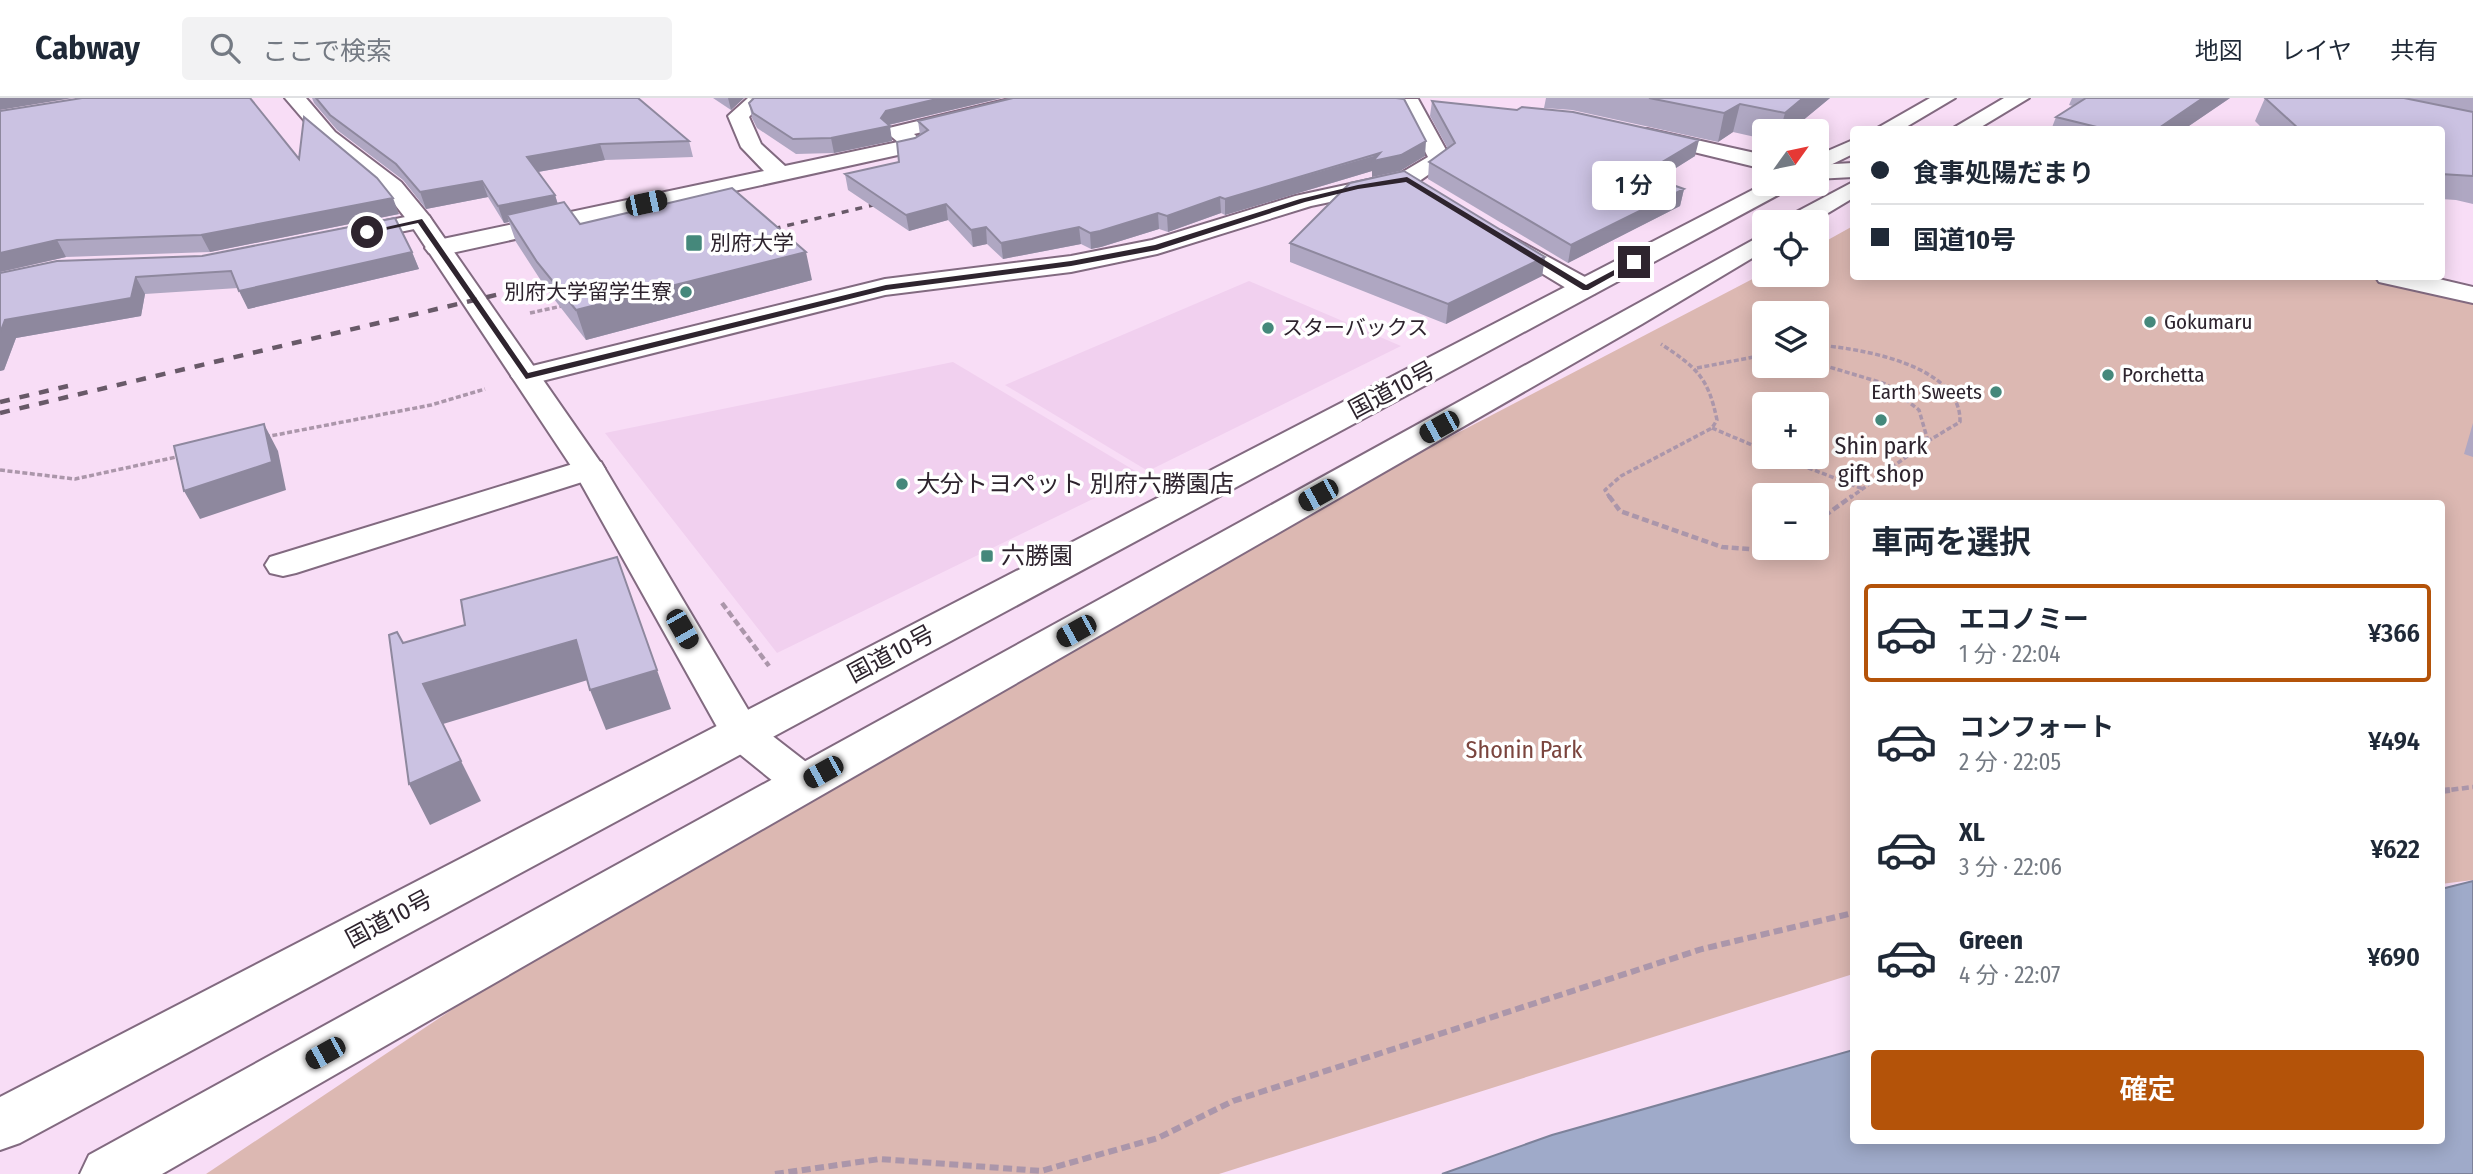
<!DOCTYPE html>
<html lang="ja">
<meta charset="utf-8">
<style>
:root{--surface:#fff;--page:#f2f2f3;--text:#1f2937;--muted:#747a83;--line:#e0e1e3;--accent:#b45309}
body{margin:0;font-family:"Fira Sans Condensed","Noto Sans JP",sans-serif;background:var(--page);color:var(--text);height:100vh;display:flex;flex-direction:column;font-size:26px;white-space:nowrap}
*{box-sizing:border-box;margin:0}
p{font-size:23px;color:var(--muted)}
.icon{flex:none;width:38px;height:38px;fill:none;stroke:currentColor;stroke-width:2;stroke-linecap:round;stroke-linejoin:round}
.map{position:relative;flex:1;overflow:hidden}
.sheet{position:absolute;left:1850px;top:402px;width:595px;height:644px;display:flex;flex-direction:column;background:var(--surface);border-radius:7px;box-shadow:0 4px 18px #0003}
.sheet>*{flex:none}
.hud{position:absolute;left:1850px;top:28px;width:595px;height:154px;border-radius:7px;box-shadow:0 4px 18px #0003;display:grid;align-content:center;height:154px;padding:0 21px;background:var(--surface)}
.needle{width:46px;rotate:57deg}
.controls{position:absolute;left:1752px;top:21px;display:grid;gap:14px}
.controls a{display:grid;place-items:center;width:77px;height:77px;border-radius:7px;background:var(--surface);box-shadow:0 4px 18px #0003;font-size:35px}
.end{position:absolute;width:32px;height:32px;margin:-16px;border:9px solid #2e242e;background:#fff;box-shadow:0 0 0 4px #fff}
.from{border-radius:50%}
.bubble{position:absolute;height:49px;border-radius:7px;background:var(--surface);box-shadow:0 4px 18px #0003;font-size:23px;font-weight:600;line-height:49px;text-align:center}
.car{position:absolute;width:21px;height:42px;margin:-21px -10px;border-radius:9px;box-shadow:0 0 5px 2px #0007;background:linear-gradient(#222 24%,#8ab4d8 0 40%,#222 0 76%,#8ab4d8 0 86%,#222 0)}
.hud b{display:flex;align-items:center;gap:24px;height:66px;font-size:26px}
.hud b+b{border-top:2px solid var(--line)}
.hud i{width:18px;height:18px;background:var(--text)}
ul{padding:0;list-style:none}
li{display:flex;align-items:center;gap:21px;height:98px;margin:0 14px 10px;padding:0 7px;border:4px solid transparent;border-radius:7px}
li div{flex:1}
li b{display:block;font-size:26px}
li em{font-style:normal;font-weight:600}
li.current{border-color:var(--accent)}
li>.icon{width:63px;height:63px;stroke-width:1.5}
h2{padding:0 21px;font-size:32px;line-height:84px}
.action{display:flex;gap:14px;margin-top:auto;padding:14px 21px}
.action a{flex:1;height:80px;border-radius:7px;background:var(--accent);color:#fff;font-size:28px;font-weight:600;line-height:80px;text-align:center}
header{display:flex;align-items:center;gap:42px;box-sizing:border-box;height:98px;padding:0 35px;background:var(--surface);border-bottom:2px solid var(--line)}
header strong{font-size:33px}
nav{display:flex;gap:38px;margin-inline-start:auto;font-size:24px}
.search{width:490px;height:63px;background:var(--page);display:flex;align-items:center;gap:18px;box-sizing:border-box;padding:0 24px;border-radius:7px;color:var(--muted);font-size:26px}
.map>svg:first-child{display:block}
</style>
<header>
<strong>Cabway</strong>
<div class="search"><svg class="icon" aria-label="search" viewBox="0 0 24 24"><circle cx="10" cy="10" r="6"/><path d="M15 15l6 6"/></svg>ここで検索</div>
<nav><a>地図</a><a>レイヤ</a><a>共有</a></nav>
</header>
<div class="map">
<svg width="2473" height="1076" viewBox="0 0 2473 1076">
<rect width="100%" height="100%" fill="#f8ddf6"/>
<path fill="#f1d0ef" d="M1249,183L1401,248L1148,373L1005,287Z
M953,264L1142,377L777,555L605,335Z"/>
<path fill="#dcb8b2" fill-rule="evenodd" d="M1853,128V178H2370L2473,201V782L2441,786V406H1853V876L1219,1076H206L806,675L1764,175L1816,177L1817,148ZM1764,215H1816V268H1764ZM1764,306H1816V359H1764ZM1764,397H1816V450H1764Z"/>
<path fill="#9faac9" stroke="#7d829a" stroke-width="2" d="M2473,783V1076H1442L1552,1037L1853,952V1043H2441V791Z"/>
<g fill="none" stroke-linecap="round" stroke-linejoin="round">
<g stroke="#826a80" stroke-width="4">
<path id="minor" d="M748,0L759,1L762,5L749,19L761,46L785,68L898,44L886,34L889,30L1013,0H1048L1045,4L914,36L927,47L916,53L438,158L429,155L425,150L429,145L438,142L764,73L741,49L728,18Z
M1404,1H1418L1451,61L1415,86L1311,108L1157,156L1071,174L885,197L526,287L516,284L511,278L516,272L885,181L1071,158L1152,142L1295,98L1401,75L1428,59L1404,13L1401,5Z
M1647,31L1764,57V71L1640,41L1636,37Z
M1853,65V79L1816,81V67Z
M420,116L429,118L432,123L429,128L346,145L337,143L334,138L337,133Z
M1501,133L1594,184L1598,190L1594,196H1576L1492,145L1489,140L1492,135Z
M2375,178H2426L2473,189V205L2379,184Z
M589,361L601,364L605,371L601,378L296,475L283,478L270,475L265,467L270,459Z"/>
</g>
<g stroke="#826a80" stroke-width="4">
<path id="tertiary" d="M285,0H306L335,34L401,84L429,118L605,371L756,625L819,674L826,685L819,696L804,701L789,696L726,645L573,371L411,127L385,94L321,42Z"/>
</g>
<g stroke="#826a80" stroke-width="4">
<path id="trunk" d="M1930,0H1955L1901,32H1874Z
M2004,0H2029L1976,32H1950Z
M1853,42V56L1816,74V58Z
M1853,84V100L1813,124H1784L1787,119Z
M1764,86H1792L1789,91L20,1045L0,1052V999Z
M1764,136V153L1642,226L162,1076H80L89,1057Z"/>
</g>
<path stroke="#ab96aa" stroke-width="3.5" stroke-dasharray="5 2.5" stroke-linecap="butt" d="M530,215L562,208
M1816,247C1859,250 1962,267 1960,324L1928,343
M1816,265L1886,286L1919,312L1928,343L1850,400
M1697,270L1764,257
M1712,330L1764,352
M265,339L431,307L485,291
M1780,359L1863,391
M0,372L75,381L181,358
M1610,400L1605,392L1621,378L1712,330L1717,322C1708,279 1697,270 1661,246"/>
<path stroke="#ab96aa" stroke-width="4.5" stroke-dasharray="7 3.5" stroke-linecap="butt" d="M1609,398L1620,413L1722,449L1775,453L1780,450
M1816,424L1852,398
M722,505L769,568
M2441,693L2473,689"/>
<path stroke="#ab96aa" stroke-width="6" stroke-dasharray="9 4.5" stroke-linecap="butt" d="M2441,693L2450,692
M775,1076L880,1061L1041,1073L1158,1040L1233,1003L1702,851L1853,815"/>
<use href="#minor" fill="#fff" fill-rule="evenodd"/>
<use href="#tertiary" fill="#fff" fill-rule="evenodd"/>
<use href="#trunk" fill="#fff" fill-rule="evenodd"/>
<path stroke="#685968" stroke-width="3.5" stroke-dasharray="7 7" stroke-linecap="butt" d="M760,134L890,103"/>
<path stroke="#685968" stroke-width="4.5" stroke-dasharray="10 10" stroke-linecap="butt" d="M0,304L68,288
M0,315L563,181"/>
</g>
<path fill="#afa7c2" d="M312,0H638L689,43L693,59L605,62L538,74L555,97L558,106L580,126L812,182L586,242L547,192L516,144L509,124L504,125L488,99L426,111L403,82L337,32L314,5Z
M713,0H744L731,12Z
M754,0H1002L889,27L892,43L834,55L796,56L757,30L752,20L749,5Z
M1546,0H1830L1790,33H1764V41L1733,34L1718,44L1572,12L1544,10Z
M2072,0H2230L2183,32H2051L2056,19L2073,8L2069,7Z
M2265,0H2473V106L2456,102L2441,101V32H2264L2255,23Z
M1432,3L1695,58L1657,82L1684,91L1680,108L1568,165L1428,81L1429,64L1448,51L1430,18Z
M0,13L299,61L399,116L210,154L66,159L0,174Z
M918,23L1425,58L1400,73L1372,79V73L1225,117L1221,115L1168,134L1159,131L1101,149L1091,151L1081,146L1003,161L987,146L973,149L948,122L909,133L848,92L845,76L899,64L915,40L920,37Z
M1290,145L1545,159L1542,178L1446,226L1290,164Z
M412,154L419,171L248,211L238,190L145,196L141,218L16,240L4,272L0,273V175Z
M2473,325V359L2464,356Z"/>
<path fill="#8e889e" d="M0,0H73L0,12Z
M728,0H744L731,12Z
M941,0H1002L888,27L890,28L892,43L834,55L831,40L886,13Z
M1803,0H1830L1790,33H1780L1785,15Z
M2203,0H2230L2183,32H2156Z
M1740,6L1733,34L1718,44L1724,15Z
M1699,42L1695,58L1639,93L1642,76Z
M1426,43L1425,58L1400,73L1372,79V73L1225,117V101Z
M600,46L605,62L532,75L527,59Z
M482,83L488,99L426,111L420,94Z
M1684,91L1680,108L1568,165L1571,147Z
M555,97L560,114L507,117L509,124L504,125L498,108Z
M1220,99L1221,115L1168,134L1167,118Z
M393,100L399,116L210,154L201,137Z
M946,106L948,122L909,133L906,117Z
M1158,115L1159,131L1101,149L1091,151L1090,135Z
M986,129L987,146L973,149L971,132Z
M1079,129L1081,146L1003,161L1001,145Z
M57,142L66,159L0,174V155Z
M412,154L419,171L248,211L239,193Z
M806,154L812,182L586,242L576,212Z
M1545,159L1542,178L1446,226L1448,206Z
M136,179L145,196L141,218L16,240L4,272L0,273V235L5,222Z
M264,326L278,353L286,392L200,421L184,393Z
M576,542L591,581L443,626L423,586Z
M657,572L671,611L606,632L590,592Z
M461,663L481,703L430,727L409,686Z"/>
<path fill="#cbc2e2" stroke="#8e889e" stroke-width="2" d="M82,0H250L299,61L304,19L377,80L393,100L201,137L57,142L0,155V13Z
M316,0H638L689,43L600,46L527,59L555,97L498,108L482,83L420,94L396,66L330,17Z
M754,0H941L886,13L881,20L890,28L831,40L793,41L753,15L749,5Z
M1013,0H1396L1404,1L1426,43L1401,57L1373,63L1380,55L1225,101L1220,99L1167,118L1158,115L1100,133L1090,135L1079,129L1001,145L986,129L971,132L946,106L906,117L845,76L899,64L897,44L915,40L928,32L918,23Z
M1649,0H1803L1785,15L1740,6L1724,15Z
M2086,0H2203L2156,32H2109L2056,19Z
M2265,0H2404L2473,14V78L2441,76V32H2300Z
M1432,3L1517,12L1522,9L1573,14L1699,42L1642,76L1684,91L1571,147L1429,64L1455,45Z
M1404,73L1545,159L1448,206L1290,145L1350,85Z
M732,90L806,154L576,212L537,164L507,117L564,104L580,126Z
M395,120L412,154L239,193L231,173L136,179L131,200L5,222L0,235V175L57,163L202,158Z
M264,326L272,364L184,393L174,348Z
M617,459L657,572L590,592L576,542L423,586L461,663L409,686L389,537L397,534L403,545L465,527L461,502Z"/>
<path fill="#2e242e" d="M1407,79L1586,187L1631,163L1638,164L1588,192H1583L1406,84L1358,91L1305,104L1157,152L1071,168L886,192L526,281L418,125L367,136L364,134L422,121L528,275L886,187L1071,163L1155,147L1300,101L1358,87Z"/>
<g fill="#45887b" stroke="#fff" stroke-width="2.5">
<rect x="685" y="136" width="18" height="18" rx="3.5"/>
<circle cx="686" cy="194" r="7"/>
<circle cx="2150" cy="224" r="7"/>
<circle cx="1268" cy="230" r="7"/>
<circle cx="2108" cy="277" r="7"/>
<circle cx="1996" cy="294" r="7"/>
<circle cx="1881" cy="322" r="7"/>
<circle cx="902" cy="386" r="7"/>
<rect x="980" y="451" width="14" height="14" rx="3.5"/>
</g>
<g text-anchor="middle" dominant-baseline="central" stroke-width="7" stroke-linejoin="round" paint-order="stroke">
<g font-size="21" fill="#2e242e" stroke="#fff" text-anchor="start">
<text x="710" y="145">別府大学</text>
<text x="672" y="194" text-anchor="end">別府大学留学生寮</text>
<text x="2164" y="224">Gokumaru</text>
<text x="1282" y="230">スターバックス</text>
<text x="2122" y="277">Porchetta</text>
<text x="1982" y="294" text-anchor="end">Earth Sweets</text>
</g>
<g font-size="24" fill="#2e242e" stroke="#fff">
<text transform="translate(1392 292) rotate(-28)">国道10号</text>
<text transform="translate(891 556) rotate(-28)">国道10号</text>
<text transform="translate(389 821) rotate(-28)">国道10号</text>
</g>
<g font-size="24" fill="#2e242e" stroke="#fff" text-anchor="start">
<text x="1881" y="348" text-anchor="middle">Shin park<tspan x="1881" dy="28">gift shop</tspan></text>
<text x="916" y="386">大分トヨペット 別府六勝園店</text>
<text x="1001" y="458">六勝園</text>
</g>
<g font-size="24" fill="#7b453e" stroke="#fff">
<text x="1524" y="652">Shonin Park</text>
</g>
</g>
</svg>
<div class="controls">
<a><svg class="needle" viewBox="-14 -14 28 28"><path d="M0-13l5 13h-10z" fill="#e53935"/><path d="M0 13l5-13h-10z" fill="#747a83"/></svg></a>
<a><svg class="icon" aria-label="locate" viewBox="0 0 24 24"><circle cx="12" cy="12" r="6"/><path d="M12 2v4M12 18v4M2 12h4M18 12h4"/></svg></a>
<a><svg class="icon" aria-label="layers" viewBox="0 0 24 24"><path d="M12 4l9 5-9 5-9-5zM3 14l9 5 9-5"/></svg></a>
<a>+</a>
<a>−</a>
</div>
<i class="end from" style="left:367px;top:134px"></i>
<i class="end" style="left:1634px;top:164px"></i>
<div class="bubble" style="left:1592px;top:63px;width:84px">1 分</div>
<i class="car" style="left:646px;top:105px;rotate:78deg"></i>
<i class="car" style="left:1439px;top:329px;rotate:241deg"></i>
<i class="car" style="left:1318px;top:397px;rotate:241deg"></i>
<i class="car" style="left:682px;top:531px;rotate:150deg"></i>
<i class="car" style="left:1076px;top:533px;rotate:241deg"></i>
<i class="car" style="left:823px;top:674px;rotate:241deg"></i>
<i class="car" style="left:325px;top:955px;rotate:241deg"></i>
<div class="hud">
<b><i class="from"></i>食事処陽だまり</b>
<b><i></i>国道10号</b>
</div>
<section class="sheet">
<h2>車両を選択</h2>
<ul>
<li class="current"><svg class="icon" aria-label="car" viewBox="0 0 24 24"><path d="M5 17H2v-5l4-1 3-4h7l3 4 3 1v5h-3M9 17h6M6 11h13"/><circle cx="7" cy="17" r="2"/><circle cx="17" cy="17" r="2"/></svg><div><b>エコノミー</b><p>1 分 · 22:04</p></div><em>¥366</em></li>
<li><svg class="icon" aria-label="car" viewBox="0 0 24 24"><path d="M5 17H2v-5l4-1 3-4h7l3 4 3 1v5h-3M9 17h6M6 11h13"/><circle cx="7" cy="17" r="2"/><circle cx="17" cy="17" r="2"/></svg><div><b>コンフォート</b><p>2 分 · 22:05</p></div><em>¥494</em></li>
<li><svg class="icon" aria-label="car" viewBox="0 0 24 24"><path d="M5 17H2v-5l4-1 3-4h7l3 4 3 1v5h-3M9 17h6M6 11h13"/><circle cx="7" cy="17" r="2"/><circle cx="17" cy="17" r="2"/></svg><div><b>XL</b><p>3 分 · 22:06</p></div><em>¥622</em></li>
<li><svg class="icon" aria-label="car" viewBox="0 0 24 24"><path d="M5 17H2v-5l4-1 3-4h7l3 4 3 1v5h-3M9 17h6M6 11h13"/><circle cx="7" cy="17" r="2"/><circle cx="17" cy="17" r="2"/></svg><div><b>Green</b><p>4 分 · 22:07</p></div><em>¥690</em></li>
</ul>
<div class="action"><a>確定</a></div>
</section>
</div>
